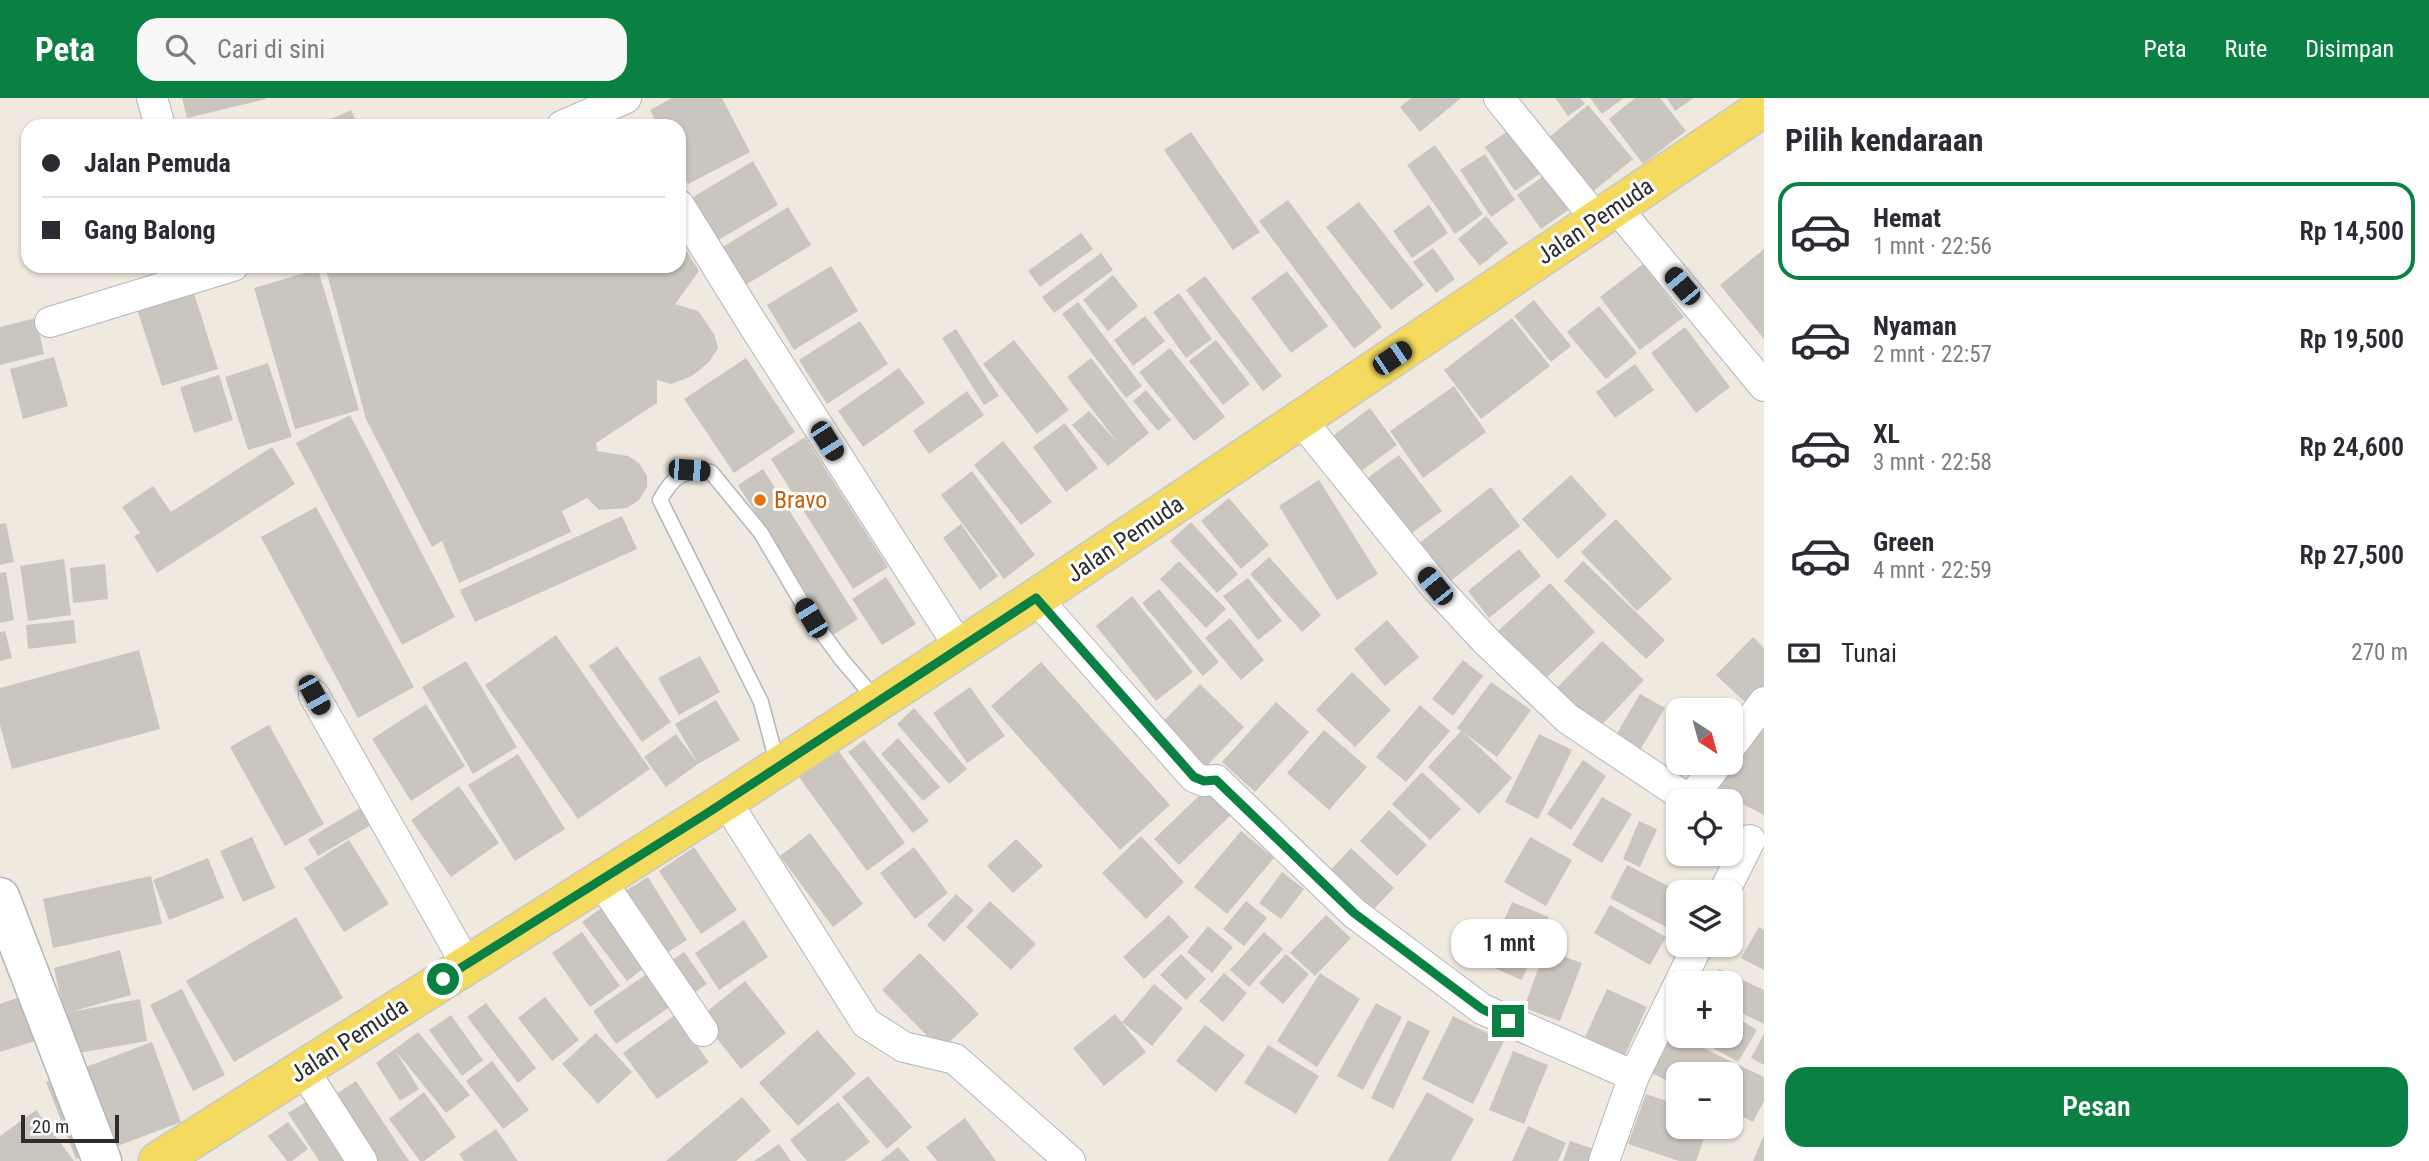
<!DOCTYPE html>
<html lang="id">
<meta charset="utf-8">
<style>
:root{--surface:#fff;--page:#f7f7f7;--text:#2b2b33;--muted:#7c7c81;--line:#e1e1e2;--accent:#0b8043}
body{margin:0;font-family:"Roboto Condensed",sans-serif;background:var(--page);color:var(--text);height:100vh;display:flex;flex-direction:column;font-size:26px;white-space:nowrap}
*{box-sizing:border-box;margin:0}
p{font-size:23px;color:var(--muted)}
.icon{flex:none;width:38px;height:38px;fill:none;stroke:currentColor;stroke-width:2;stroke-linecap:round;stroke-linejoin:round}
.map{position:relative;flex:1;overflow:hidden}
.details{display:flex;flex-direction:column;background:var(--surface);width:665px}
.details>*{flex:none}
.hud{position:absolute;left:21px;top:21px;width:665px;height:154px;border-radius:21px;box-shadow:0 2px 5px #0004;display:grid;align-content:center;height:154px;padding:0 21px;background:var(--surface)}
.needle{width:46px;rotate:144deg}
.tools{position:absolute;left:1666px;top:600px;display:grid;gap:14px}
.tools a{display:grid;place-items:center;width:77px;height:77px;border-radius:14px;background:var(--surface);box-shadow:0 2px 5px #0004;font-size:35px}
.scale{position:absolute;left:21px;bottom:18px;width:98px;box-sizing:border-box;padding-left:7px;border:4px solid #2d2d2d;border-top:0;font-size:19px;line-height:24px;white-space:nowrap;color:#2d2d2d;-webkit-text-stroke:5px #fff;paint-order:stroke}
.end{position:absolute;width:32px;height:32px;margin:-16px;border:9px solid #0b8043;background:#fff;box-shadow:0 0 0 4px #fff}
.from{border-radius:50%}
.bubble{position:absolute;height:49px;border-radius:21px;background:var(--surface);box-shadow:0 2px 5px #0004;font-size:23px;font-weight:600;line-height:49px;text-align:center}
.car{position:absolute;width:21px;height:42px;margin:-21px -10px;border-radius:9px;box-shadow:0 0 5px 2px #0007;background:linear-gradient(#222 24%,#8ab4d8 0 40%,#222 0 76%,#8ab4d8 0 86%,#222 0)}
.hud b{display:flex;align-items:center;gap:24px;height:66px;font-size:26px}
.hud b+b{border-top:2px solid var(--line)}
.hud i{width:18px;height:18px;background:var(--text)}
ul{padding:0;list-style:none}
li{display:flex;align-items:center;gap:21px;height:98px;margin:0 14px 10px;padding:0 7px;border:4px solid transparent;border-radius:21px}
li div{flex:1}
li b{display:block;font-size:26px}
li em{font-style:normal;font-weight:600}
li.active{border-color:var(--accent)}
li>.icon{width:63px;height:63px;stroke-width:1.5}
h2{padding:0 21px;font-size:32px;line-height:84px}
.pay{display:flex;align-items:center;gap:18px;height:77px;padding:0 21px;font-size:26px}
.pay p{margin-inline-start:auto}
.button{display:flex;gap:14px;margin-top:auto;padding:14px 21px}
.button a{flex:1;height:80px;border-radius:21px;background:var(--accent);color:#fff;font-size:28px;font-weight:600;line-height:80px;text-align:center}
header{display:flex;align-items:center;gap:42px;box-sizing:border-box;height:98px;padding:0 35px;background:var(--accent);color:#fff}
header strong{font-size:33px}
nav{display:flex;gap:38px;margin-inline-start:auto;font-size:24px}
.search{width:490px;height:63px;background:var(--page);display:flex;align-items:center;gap:18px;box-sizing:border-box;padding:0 24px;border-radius:21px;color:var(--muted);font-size:26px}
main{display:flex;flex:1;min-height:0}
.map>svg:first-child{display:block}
</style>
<header>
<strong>Peta</strong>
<div class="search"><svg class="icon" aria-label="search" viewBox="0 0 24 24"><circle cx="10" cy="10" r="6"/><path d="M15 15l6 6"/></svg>Cari di sini</div>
<nav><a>Peta</a><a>Rute</a><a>Disimpan</a></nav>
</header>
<main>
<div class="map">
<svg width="1764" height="1063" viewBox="0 0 1764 1063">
<rect width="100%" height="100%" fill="#efe9df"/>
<path fill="#cac6bf" d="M182,0H266V1L187,20Z
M672,0H722L750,54L688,86L679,68V28H658L650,12Z
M1411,0H1461L1420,34L1400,9Z
M1555,0H1580L1585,6L1568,18Z
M1590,0H1624L1602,16Z
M1635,0H1660L1686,33L1643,66L1609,21Z
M1667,0H1694L1675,13Z
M1588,7L1633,61L1585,100L1541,46Z
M351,12L358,28H316Z
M1520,24L1551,68L1515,93L1485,49Z
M1191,34L1260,134L1233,152L1164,52Z
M1435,47L1483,116L1455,136L1407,67Z
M1485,56L1515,102L1491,119L1460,72Z
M753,63L778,107L715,144L690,101Z
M1553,71L1577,106L1541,131L1517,97Z
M1288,102L1382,229L1354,251L1259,123Z
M1359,104L1424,187L1391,212L1326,129Z
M1429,107L1448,135L1412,160L1393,133Z
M788,109L811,147L744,188L721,150Z
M1486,118L1508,145L1480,168L1458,141Z
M1081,135L1093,151L1040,189L1028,173Z
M679,141L699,173L675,206L698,213L714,236L718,250L709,264L692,278L671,286L657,282V305L596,345L597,353L628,358L639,365L647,378V389L639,402L627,410L599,412L587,400L562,413L571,434L459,485L442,443L432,449L366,321L325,168H679Z
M1433,150L1455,181L1436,195L1413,164Z
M1764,151V241L1720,187Z
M1101,155L1113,172L1054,215L1042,199Z
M1643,166L1684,219L1640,252L1600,199Z
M831,168L858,213L794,252L767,207Z
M318,171L359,312L295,331L254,190Z
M1287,173L1328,228L1291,255L1251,200Z
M1113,177L1138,208L1108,233L1083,202Z
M1205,178L1282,278L1263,293L1186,192Z
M192,189L218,271L162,288L136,208Z
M1179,195L1212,241L1186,260L1153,214Z
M1534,202L1571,248L1551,264L1514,218Z
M1078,204L1142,288L1126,300L1062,216Z
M1599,208L1637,255L1606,281L1567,234Z
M1145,218L1165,243L1133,268L1114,242Z
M36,220L44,256L0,267V229Z
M1512,220L1550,268L1481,321L1444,272Z
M860,223L888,266L827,306L799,262Z
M1685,229L1730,289L1696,315L1651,255Z
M956,231L999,298L984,307L942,240Z
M1014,242L1069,312L1037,336L983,266Z
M1216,242L1250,286L1223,307L1189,263Z
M1170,250L1225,319L1194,343L1139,274Z
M54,259L68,308L23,321L10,271Z
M746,260L795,334L734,375L684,301Z
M1091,260L1149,335L1108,368L1072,327L1089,313L1118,345L1067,279Z
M268,265L292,339L248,352L225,279Z
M1635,266L1654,292L1615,320L1596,294Z
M899,270L925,305L863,349L838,313Z
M219,277L233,322L194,335L180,289Z
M1454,288L1486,334L1423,380L1390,333Z
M1146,292L1171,322L1158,333L1133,303Z
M967,293L984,317L929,356L913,333Z
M1370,310L1397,347L1353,379L1326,343Z
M350,317L455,519L402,547L296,345Z
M1065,325L1098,370L1066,394L1033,349Z
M805,339L888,469L853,491L771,361Z
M1003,343L1052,404L1021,427L974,367Z
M272,349L295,386L157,475L134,438L140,435L122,409L153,388L171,414Z
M1399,357L1442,413L1409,437L1366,381Z
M763,371L858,521L833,537L738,387Z
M972,373L1035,457L1004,481L941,397Z
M1571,377L1607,417L1558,461L1522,421Z
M1319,382L1378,476L1337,502L1279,408Z
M1491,389L1520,428L1443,489L1413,450Z
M1229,400L1269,447L1241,471L1201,423Z
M316,409L414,589L358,620L261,439Z
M622,418L637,451L475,524L460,492Z
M1616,421L1672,481L1637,513L1581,454Z
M1191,424L1238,476L1217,495L1170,443Z
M6,425L14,464L0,467V426Z
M961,426L998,478L980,492L943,440Z
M1519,451L1541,478L1489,520L1468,493Z
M1269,459L1321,517L1302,534L1250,476Z
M64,461L71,517L28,523L20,468Z
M1179,463L1226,511L1206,530L1160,481Z
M1583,463L1665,542L1646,561L1564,483Z
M105,466L108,501L73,505L70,470Z
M6,474L14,522L0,525V475Z
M886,479L916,526L882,547L852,501Z
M1248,480L1282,523L1258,542L1223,498Z
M1550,485L1595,534L1545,581L1498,533Z
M1159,491L1219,564L1203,578L1142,505Z
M1132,498L1193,574L1156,603L1096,528Z
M1230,520L1264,562L1241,582L1205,540Z
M74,522L76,545L28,551L26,527Z
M1387,522L1419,559L1385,588L1354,551Z
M5,533L12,560L0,563V534Z
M556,537L650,671L578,721L485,587Z
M1753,539L1764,550V593L1749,608L1716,577Z
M1602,543L1644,582L1598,631L1556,591Z
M617,548L671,624L642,644L589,568Z
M139,552L160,631L12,671L0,627V590Z
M700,558L720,594L679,617L658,580Z
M1463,562L1483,578L1453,618L1432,601Z
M466,563L517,649L473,676L422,589Z
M1041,564L1170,707L1120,752L991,608Z
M1352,574L1391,612L1355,649L1316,612Z
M1491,584L1531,612L1497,659L1463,634L1512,680L1479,716L1428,669L1461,633L1457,630Z
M1200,586L1244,629L1202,673L1157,630Z
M970,589L1005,638L967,665L933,615Z
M1640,596L1665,610L1640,652L1616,637Z
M716,602L740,642L698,666L666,689L644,659L676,636L697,664L675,626Z
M1276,604L1309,634L1255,694L1222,664Z
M426,606L465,668L411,703L372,641Z
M1420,607L1450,633L1406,684L1376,659Z
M914,610L967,671L949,686L897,626Z
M1757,621L1764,625V717L1718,693Z
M269,627L324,726L285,748L230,649Z
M1324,632L1367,669L1329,712L1287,675Z
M1539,636L1572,652L1538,721L1505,704Z
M898,640L940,689L923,703L881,656Z
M864,642L929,723L913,735L848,654Z
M838,652L905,745L867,773L799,679Z
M518,656L565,731L515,763L468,687Z
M1583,662L1606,678L1571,732L1547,716Z
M1422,674L1461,711L1430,742L1392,706Z
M459,688L499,745L451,779L411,722Z
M1206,691L1231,717L1179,767L1154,741Z
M1602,699L1632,716L1602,765L1572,747Z
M365,707L376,724L318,758L308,741Z
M1389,712L1427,747L1397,778L1360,743Z
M1639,723L1657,731L1640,769L1623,761Z
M1241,733L1274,760L1227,816L1194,789Z
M810,735L863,806L833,829L780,758Z
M1141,738L1184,784L1146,821L1102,775Z
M252,739L275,790L243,804L220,753Z
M1530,739L1572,762L1546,808L1504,784Z
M1016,741L1043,768L1013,795L987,768Z
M349,742L389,806L344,834L304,770Z
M694,749L737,812L701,836L659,773Z
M914,749L948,795L915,821L880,775Z
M1351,750L1394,790L1368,817L1326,777Z
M208,760L224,800L169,822L153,782Z
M1627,767L1678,793V835L1610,800Z
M1282,774L1304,791L1281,821L1259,805Z
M151,778L162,826L53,850L43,801Z
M648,779L687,842L657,861L617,798Z
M956,796L974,812L944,844L927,827Z
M990,803L1036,846L1011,872L966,829Z
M1246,803L1267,820L1244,848L1223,831Z
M1512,804L1549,819L1522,882L1485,866Z
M1610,807L1666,839L1650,867L1594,835Z
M604,808L649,866L627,883L582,824Z
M1169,817L1189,839L1144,881L1123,859Z
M1326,817L1351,840L1315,878L1290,855Z
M296,819L343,900L234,964L186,883Z
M744,822L768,859L719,892L695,855Z
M1208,828L1233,849L1212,875L1187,854Z
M1759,829L1764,832V872L1741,860Z
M582,834L620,888L590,909L552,855Z
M1264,834L1283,851L1249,889L1230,872Z
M120,852L131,897L70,914L140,901L147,943L73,956L54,870Z
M1545,852L1582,865L1560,923L1524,910Z
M684,854L707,886L687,900L664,868Z
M920,855L979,916L941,952L882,892Z
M1181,856L1206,881L1186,902L1160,877Z
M1286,856L1309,876L1283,906L1259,885Z
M654,871L677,904L616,946L593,913Z
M1719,871L1764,892V926L1731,910V886H1712Z
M1224,875L1247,895L1223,924L1199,903Z
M1320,875L1360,901L1317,969L1277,943Z
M745,883L786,935L741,971L700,919Z
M1154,886L1183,910L1152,948L1122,924Z
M182,891L225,977L193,993L150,907Z
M1607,891L1647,909L1625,957L1585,939Z
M20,899L35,943L0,954V906Z
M545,899L579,942L552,963L518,920Z
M486,905L536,970L518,985L467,919Z
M1376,905L1402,919L1363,992L1337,978Z
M1115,916L1146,954L1104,988L1073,950Z
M1731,916L1757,932L1738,964L1708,947L1714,938H1731Z
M451,917L483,962L462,978L429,932Z
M675,917L709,964L657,1001L623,955Z
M1453,918L1504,943L1473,1006L1422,981Z
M1408,922L1430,933L1393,1011L1371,1000Z
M1205,927L1245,957L1216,994L1176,963Z
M817,932L856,976L798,1028L759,985Z
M418,934L470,997L446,1015L395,952L419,991L400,1003L376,965Z
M1669,934L1764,979V1003L1753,1024L1731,1013V976H1678V988L1650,974Z
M596,935L632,974L598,1006L562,966Z
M1764,936V967L1751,960Z
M152,944L181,1024L107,1052L78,972Z
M1268,947L1319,978L1296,1016L1244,985Z
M1513,953L1548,967L1524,1026L1489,1012Z
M492,963L529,1012L503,1031L466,983Z
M64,977L95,1054L76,1061L46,984Z
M868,978L912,1029L887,1051L842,999Z
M356,983L409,1063H370L329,1001Z
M424,994L456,1039L424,1063H420L389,1021Z
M1427,994L1474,1021L1451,1063H1388Z
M1646,996L1678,1007V1029H1708L1696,1063H1679L1628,1046Z
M314,999L355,1063H319L288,1015Z
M742,999L771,1033L736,1063H666Z
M838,1004L870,1044L845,1063H807L790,1042Z
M36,1012L74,1063H0V1038Z
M965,1020L996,1063H937L926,1049Z
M288,1024L308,1051L292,1063H287L268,1038Z
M1528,1028L1566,1045L1558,1063H1512Z
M496,1031L518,1063H464L459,1056Z
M1764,1037V1063H1753Z
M1570,1043L1600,1053L1597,1063H1563Z
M779,1046L791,1063H754Z
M898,1049L910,1063H881Z"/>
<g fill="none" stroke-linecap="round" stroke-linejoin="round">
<g stroke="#b3b5c1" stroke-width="17">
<path id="lane" d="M778,668L761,604L660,402C674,377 682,372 711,374L761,435L811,520L842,562L877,603"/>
</g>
<g stroke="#b3b5c1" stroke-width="32">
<path id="street" d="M152,0L160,28
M1499,0L1597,122
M562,28L626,0
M679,107L754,228L960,550
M1616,109L1764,288
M50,224L233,168
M1301,322L1435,488L1487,544L1568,621L1692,704
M1036,500L1194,679L1204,683L1216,682L1354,815L1482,911L1634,978
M314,597L466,866
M1731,648L1764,604
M1690,702L1718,665
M726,703L866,925L904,949L955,961L1070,1063
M601,783L703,933
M1724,794L1750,742
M1679,886L1698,847
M303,971L362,1063
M1604,1063L1634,978L1678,888"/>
</g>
<g stroke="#b3b5c1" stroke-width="41">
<path id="secondary" d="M0,799L102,1063"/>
</g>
<g stroke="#c8c8c8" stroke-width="41">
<path id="primary" d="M158,1063L726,703L1036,500L1764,9"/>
</g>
<use href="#lane" stroke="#fff" stroke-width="14"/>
<use href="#street" stroke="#fff" stroke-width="30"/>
<use href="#secondary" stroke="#fff" stroke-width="38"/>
<use href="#primary" stroke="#f4db5f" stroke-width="38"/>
</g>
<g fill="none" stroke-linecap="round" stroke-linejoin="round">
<path stroke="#0b8043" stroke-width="9" d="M443,881L706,716L1036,500L1194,679L1204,683L1216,682L1354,815L1482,911L1508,923"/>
</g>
<circle fill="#e8710a" stroke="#fff" stroke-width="2.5" cx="760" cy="402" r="7"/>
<g text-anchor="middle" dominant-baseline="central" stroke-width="6" stroke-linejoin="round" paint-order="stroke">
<g font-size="24" fill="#2d2d2d" stroke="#fff">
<text transform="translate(1595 123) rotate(-34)">Jalan Pemuda</text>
<text transform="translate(1125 441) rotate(-34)">Jalan Pemuda</text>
<text transform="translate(349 942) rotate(-33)">Jalan Pemuda</text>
</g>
<g font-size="24" fill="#c56008" stroke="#fff" text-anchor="start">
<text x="774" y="402">Bravo</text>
</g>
</g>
</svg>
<div class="tools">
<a><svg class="needle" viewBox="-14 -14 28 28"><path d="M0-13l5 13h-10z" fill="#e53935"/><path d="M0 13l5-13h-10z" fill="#7c7c81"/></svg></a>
<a><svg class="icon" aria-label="locate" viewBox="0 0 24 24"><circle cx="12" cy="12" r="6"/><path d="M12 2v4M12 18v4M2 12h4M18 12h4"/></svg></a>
<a><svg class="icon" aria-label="layers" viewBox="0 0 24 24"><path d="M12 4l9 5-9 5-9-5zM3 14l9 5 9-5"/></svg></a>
<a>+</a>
<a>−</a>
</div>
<div class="scale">20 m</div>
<i class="end from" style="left:443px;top:881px"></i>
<i class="end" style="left:1508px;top:923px"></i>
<div class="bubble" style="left:1451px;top:821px;width:116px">1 mnt</div>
<i class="car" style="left:1682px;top:188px;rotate:320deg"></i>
<i class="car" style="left:1392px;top:260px;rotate:56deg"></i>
<i class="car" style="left:827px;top:343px;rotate:148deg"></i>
<i class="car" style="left:689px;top:372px;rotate:94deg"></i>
<i class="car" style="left:1435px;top:488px;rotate:321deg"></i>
<i class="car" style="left:811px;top:520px;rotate:329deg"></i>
<i class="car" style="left:314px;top:597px;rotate:151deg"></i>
<div class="hud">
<b><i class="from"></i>Jalan Pemuda</b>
<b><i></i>Gang Balong</b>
</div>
</div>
<section class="details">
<h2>Pilih kendaraan</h2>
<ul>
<li class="active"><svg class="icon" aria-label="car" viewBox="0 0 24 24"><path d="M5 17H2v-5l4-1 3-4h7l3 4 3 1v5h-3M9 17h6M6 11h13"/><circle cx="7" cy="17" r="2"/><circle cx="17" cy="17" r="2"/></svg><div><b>Hemat</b><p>1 mnt · 22:56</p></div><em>Rp 14,500</em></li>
<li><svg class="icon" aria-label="car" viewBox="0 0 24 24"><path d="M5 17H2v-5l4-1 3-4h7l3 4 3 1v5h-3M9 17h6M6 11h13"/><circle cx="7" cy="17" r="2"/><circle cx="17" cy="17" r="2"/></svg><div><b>Nyaman</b><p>2 mnt · 22:57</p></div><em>Rp 19,500</em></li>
<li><svg class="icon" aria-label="car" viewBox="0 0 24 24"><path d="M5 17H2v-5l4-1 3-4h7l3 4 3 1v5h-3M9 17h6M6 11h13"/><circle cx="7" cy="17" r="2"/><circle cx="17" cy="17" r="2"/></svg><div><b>XL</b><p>3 mnt · 22:58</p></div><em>Rp 24,600</em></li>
<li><svg class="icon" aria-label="car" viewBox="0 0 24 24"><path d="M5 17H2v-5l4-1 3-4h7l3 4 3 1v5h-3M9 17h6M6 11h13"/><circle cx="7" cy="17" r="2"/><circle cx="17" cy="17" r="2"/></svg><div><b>Green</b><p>4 mnt · 22:59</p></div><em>Rp 27,500</em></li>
</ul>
<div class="pay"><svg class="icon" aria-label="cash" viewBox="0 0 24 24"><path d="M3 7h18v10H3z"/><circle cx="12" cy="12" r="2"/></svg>Tunai<p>270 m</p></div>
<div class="button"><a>Pesan</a></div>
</section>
</main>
